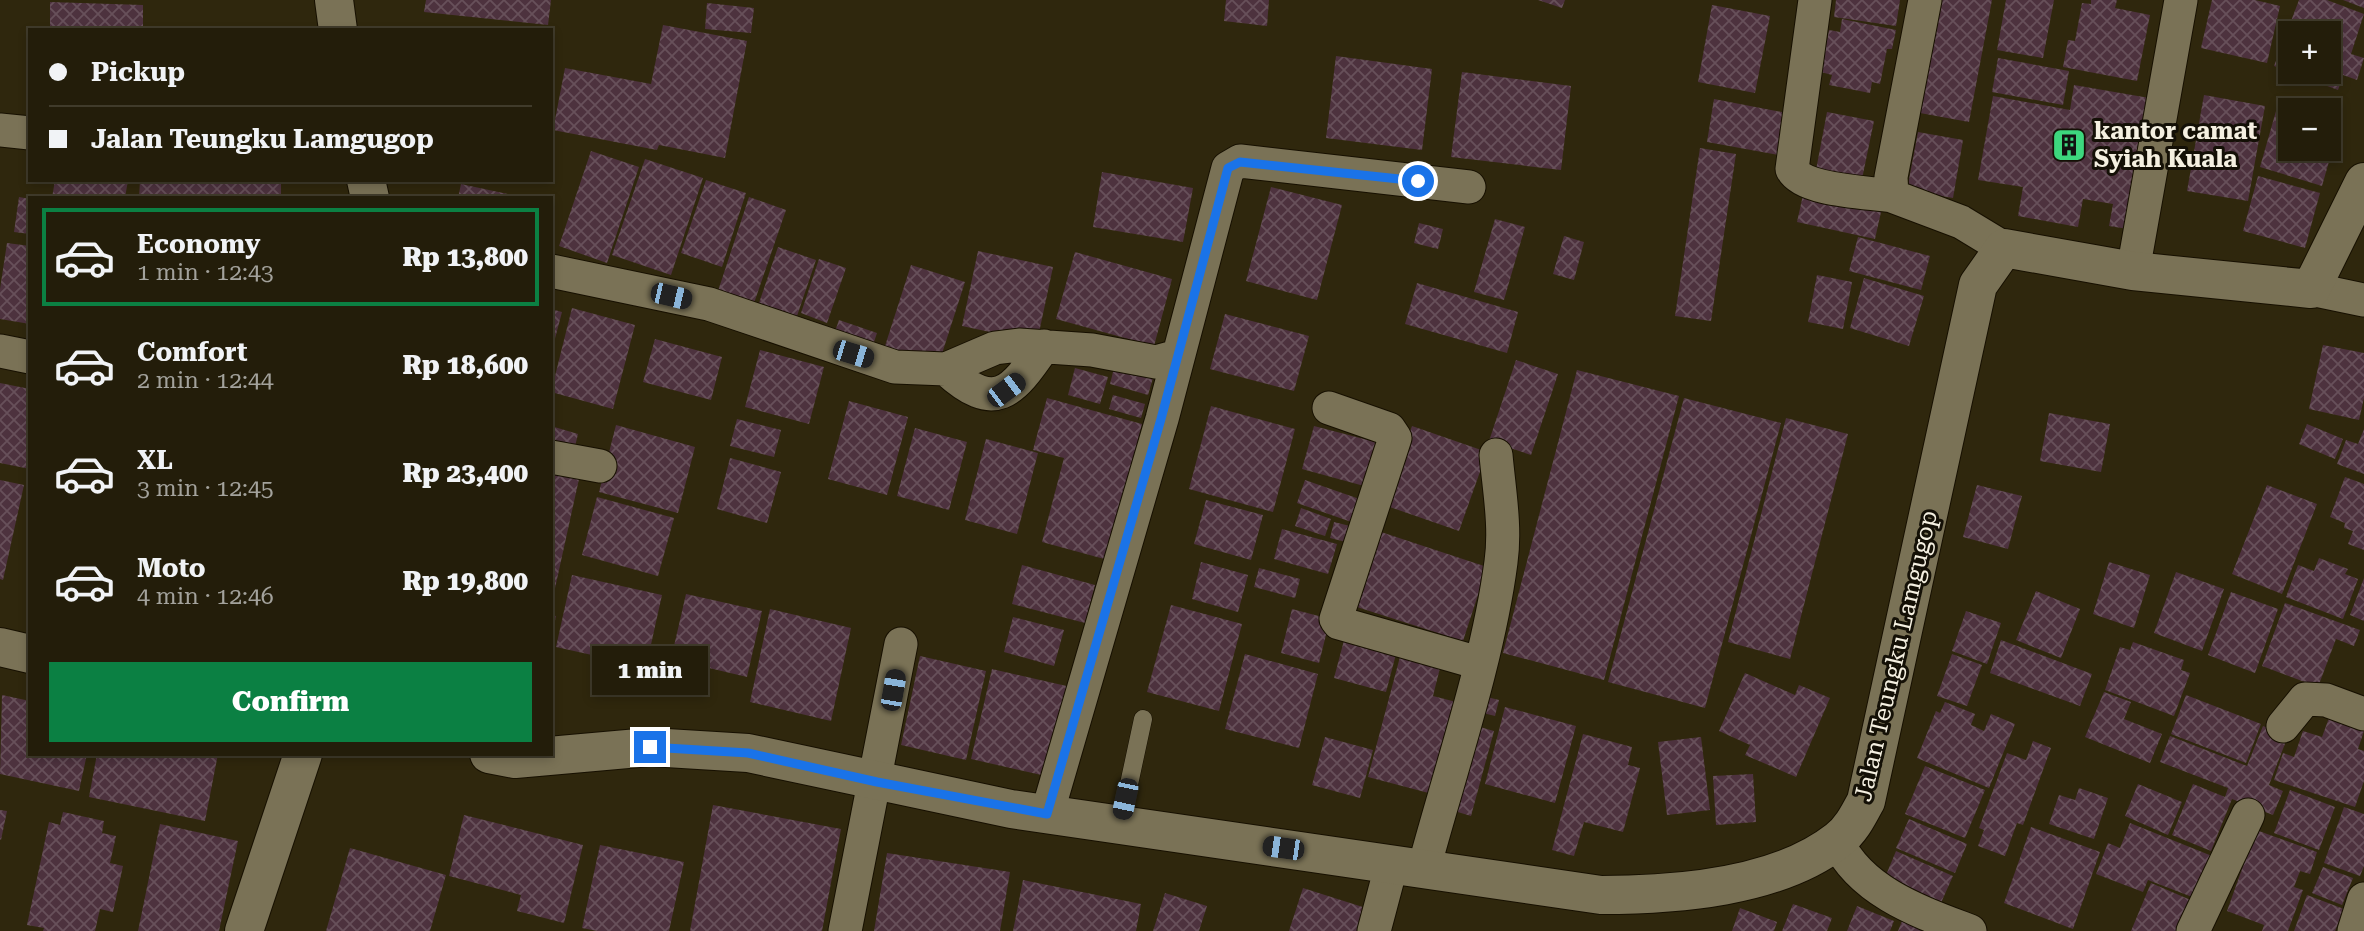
<!DOCTYPE html>
<meta charset="utf-8">
<style>
:root{--surface:#231d0a;--page:#2f2a18;--text:#f1f3f6;--muted:#a3a29c;--line:#403b2b;--accent:#0b8043}
body{margin:0;font-family:"Roboto Serif",serif;background:var(--page);color:var(--text);height:100vh;display:flex;flex-direction:column;font-size:26px;white-space:nowrap}
*{box-sizing:border-box;margin:0}
p{font-size:23px;color:var(--muted)}
.icon{flex:none;width:38px;height:38px;fill:none;stroke:currentColor;stroke-width:2;stroke-linecap:round;stroke-linejoin:round}
.map{position:relative;flex:1;overflow:hidden}
.panel{position:absolute;left:28px;top:196px;width:525px;height:560px;display:flex;flex-direction:column;background:var(--surface);border-radius:0px;box-shadow:0 4px 10px #0003,0 0 0 2px var(--line)}
.panel>*{flex:none}
.hud{position:absolute;left:28px;top:28px;width:525px;height:154px;border-radius:0px;box-shadow:0 4px 10px #0003,0 0 0 2px var(--line);display:grid;align-content:center;height:154px;padding:0 21px;background:var(--surface)}
.fabs{position:absolute;left:2278px;top:21px;display:grid;gap:14px}
.fabs a{display:grid;place-items:center;width:63px;height:63px;border-radius:0px;background:var(--surface);box-shadow:0 4px 10px #0003,0 0 0 2px var(--line);font-size:35px}
.end{position:absolute;width:32px;height:32px;margin:-16px;border:9px solid #1a73e8;background:#fff;box-shadow:0 0 0 4px #fff}
.from{border-radius:50%}
.bubble{position:absolute;height:49px;border-radius:0px;background:var(--surface);box-shadow:0 4px 10px #0003,0 0 0 2px var(--line);font-size:23px;font-weight:800;line-height:49px;text-align:center}
.car{position:absolute;width:21px;height:42px;margin:-21px -10px;border-radius:9px;box-shadow:0 0 5px 2px #0007;background:linear-gradient(#222 24%,#8ab4d8 0 40%,#222 0 76%,#8ab4d8 0 86%,#222 0)}
.hud b{display:flex;align-items:center;gap:24px;height:66px;font-size:26px}
.hud b+b{border-top:2px solid var(--line)}
.hud i{width:18px;height:18px;background:var(--text)}
ul{padding:12px 0 0;list-style:none}
li{display:flex;align-items:center;gap:21px;height:98px;margin:0 14px 10px;padding:0 7px;border:4px solid transparent;border-radius:0px}
li div{flex:1}
li b{display:block;font-size:26px}
li em{font-style:normal;font-weight:800}
li.on{border-color:var(--accent)}
li>.icon{width:63px;height:63px;stroke-width:1.5}
.cta{display:flex;gap:14px;margin-top:auto;padding:14px 21px}
.cta a{flex:1;height:80px;border-radius:0px;background:var(--accent);color:#fff;font-size:28px;font-weight:800;line-height:80px;text-align:center}
.map>svg:first-child{display:block}
</style>
<div class="map">
<svg width="2364" height="931" viewBox="0 0 2364 931">
<defs>
<pattern id="building-cross-hatch" width="8" height="8" patternUnits="userSpaceOnUse" patternTransform="scale(1.75)"><rect width="8" height="8" fill="#4d323e"/><path d="M0 0l8 8M0 8l8-8" fill="none" stroke="#67505a"/></pattern>
</defs>
<rect width="100%" height="100%" fill="#2f270d"/>
<path fill="url(#building-cross-hatch)" fill-rule="evenodd" d="M426,0H551L548,25L424,12Z
M1226,0H1269L1267,26L1224,21Z
M1538,0H1565L1562,8Z
M1836,0H1900L1896,26L1834,17Z
M1941,0H1992L1969,122L1920,113Z
M2006,0H2054L2043,58L1997,50Z
M2091,0H2117L2115,8L2150,15L2137,81L2063,67L2068,40L2075,41L2082,3L2091,4Z
M2212,0H2255L2280,6L2267,63L2201,48Z
M2299,0H2327L2364,14L2351,54L2364,58L2357,80L2343,75L2338,90L2274,66ZM2291,33H2329V72H2291Z
M2344,0H2364V8L2343,0Z
M50,2L143,5V30H50Z
M707,3L754,8L751,33L705,29Z
M1712,5L1770,16L1755,93L1698,82Z
M1842,19L1896,30L1892,49H1887L1880,84L1872,82L1870,93L1829,85L1832,75L1821,72L1829,30L1840,32Z
M663,25L747,41L725,158L659,145L657,150L553,130L565,68L651,84Z
M1336,56L1432,69L1422,150L1326,138Z
M1998,58L2069,71L2063,105L1992,92Z
M1462,72L1571,86L1561,170L1451,157Z
M2074,85L2161,100L2128,229L2109,226L2113,204L2083,199L2078,227L2018,216L2023,187L1978,180L1993,96L2070,110Z
M2204,95L2265,106L2248,201L2187,191Z
M1714,99L1797,115L1790,157L1707,142Z
M2276,111L2291,115V149H2329V127L2338,130L2322,186L2260,167Z
M1827,112L1874,121L1862,179L1816,170Z
M1918,132L1963,140L1953,198L1907,190Z
M1700,148L1736,154L1711,321L1675,316Z
M591,151L639,167L607,263L559,246Z
M645,159L703,178L671,275L612,255Z
M1102,172L1193,188L1183,242L1093,227Z
M2258,176L2320,193L2305,248L2243,231Z
M55,180H128L125,198H52Z
M140,180H281V198H139Z
M706,180L746,193L722,267L681,253Z
M461,184L521,197V198H458Z
M1271,187L1342,205L1317,300L1246,281Z
M1803,195L1881,212L1875,239L1797,222Z
M19,197L30,199V234L14,232Z
M749,197L786,210L753,306L717,294Z
M1495,219L1525,227L1504,300L1474,292Z
M1419,223L1443,229L1438,249L1414,243Z
M1564,236L1584,242L1574,280L1553,274Z
M1858,237L1930,256L1921,290L1849,271Z
M7,243L30,246V324L0,319V289Z
M778,247L816,260L797,316L759,303Z
M978,251L1053,267L1037,342L962,326Z
M1075,252L1172,279L1154,346L1056,319Z
M819,259L846,268L827,323L801,313Z
M911,265L965,282L939,363L885,346Z
M1817,275L1852,282L1843,329L1808,322Z
M1864,278L1924,296L1909,346L1850,328Z
M1417,283L1518,312L1507,353L1405,324Z
M572,308L635,325L613,409L551,392Z
M551,309L562,312L552,350H551Z
M1225,314L1309,336L1294,391L1210,369Z
M839,320L877,333L870,354L832,340Z
M655,339L722,357L711,400L643,382Z
M2323,345L2364,353V398L2359,420L2309,409Z
M760,350L824,367L809,424L745,407Z
M1116,360L1155,371L1148,395L1110,384Z
M1516,360L1558,374L1531,455L1489,441Z
M1075,368L1108,377L1100,404L1068,395Z
M1577,370L1679,396L1604,680L1503,653Z
M0,383L30,389V469L0,463Z
M1113,395L1145,404L1141,418L1109,409Z
M1047,398L1142,424L1108,560L1042,542L1064,458L1033,450Z
M1684,398L1781,423L1705,708L1608,682Z
M849,401L908,417L887,495L828,479Z
M1211,406L1295,429L1273,512L1189,489Z
M2049,413L2110,424L2101,472L2040,461Z
M1786,418L1848,434L1790,659L1728,642Z
M737,419L781,430L774,457L730,446Z
M2307,424L2343,439L2335,459L2299,444Z
M616,425L695,447L678,513L599,492Z
M551,426L578,434L572,459L551,454Z
M1314,426L1387,445L1375,489L1302,469Z
M1412,426L1487,452L1459,531L1384,505Z
M915,428L967,442L949,510L897,496Z
M2364,429V474L2337,464L2346,440L2358,444Z
M986,439L1038,453L1017,534L965,520Z
M730,458L781,472L767,523L717,509Z
M551,473L579,479L552,602L551,601Z
M2345,477L2364,484V550L2348,544L2353,531L2344,528L2345,523L2330,517Z
M0,480L24,485L3,580L0,579Z
M1305,480L1368,502L1360,525L1297,503Z
M1977,485L2022,496L2008,549L1963,537Z
M2267,485L2317,504L2282,594L2232,574Z
M597,497L674,518L658,576L582,555Z
M1206,500L1263,515L1251,560L1194,544Z
M1301,508L1331,519L1325,536L1295,526Z
M1334,522L1358,528L1354,544L1330,538Z
M1282,529L1337,544L1328,574L1274,559Z
M1381,532L1487,567L1463,641L1357,607Z
M2319,558L2348,569L2345,574L2358,579L2343,619L2286,597L2298,565L2314,571Z
M1201,562L1248,575L1238,612L1192,599Z
M2109,562L2150,575L2134,628L2093,614Z
M1022,565L1095,585L1085,623L1012,604Z
M1259,568L1300,579L1295,598L1254,587Z
M2176,572L2224,589L2202,651L2154,633Z
M572,575L662,595L646,667L556,647Z
M2364,578V621L2350,615Z
M2036,591L2080,609L2061,658L2016,640Z
M2231,592L2278,609L2255,673L2208,655Z
M686,594L762,611L747,677L671,659Z
M2285,603L2360,630L2354,646L2336,639L2318,687L2262,666Z
M1171,605L1242,624L1219,711L1147,692Z
M770,609L851,628L831,721L750,702Z
M1292,609L1330,619L1319,663L1281,653Z
M1966,611L2001,623L1987,664L1952,651Z
M551,615L556,616L552,634H551Z
M1013,617L1064,630L1054,666L1004,652Z
M1347,629L1399,643L1386,692L1334,678Z
M2001,640L2092,674L2080,706L1990,673Z
M2133,642L2184,660L2181,670L2190,673L2174,716L2105,690L2120,647L2130,650Z
M1401,653L1441,664L1433,696L1464,704L1440,796L1368,777Z
M1245,654L1318,674L1299,748L1225,729Z
M1952,654L1982,665L1967,706L1937,696Z
M920,656L986,671L966,760L901,745Z
M992,669L1071,687L1050,777L971,759Z
M1745,673L1795,695L1799,685L1830,698L1796,777L1745,755L1750,745L1719,731Z
M2104,692L2131,702L2124,719L2162,734L2150,763L2085,737Z
M2,695L30,701V754H87L79,791L0,774Z
M2186,695L2261,724L2246,763L2171,734Z
M1483,696L1499,700L1495,716L1479,712Z
M1945,702L1975,714L1971,725L1984,731L1991,714L2015,724L1989,788L1917,758L1936,711L1940,713Z
M1505,707L1576,726L1555,803L1485,784Z
M2333,707L2364,717V731L2358,749L2364,751V781L2355,807L2274,780L2283,753L2294,757L2303,731L2322,737Z
M1473,725L1494,731L1471,816L1451,810Z
M2263,726L2288,736L2269,785L2283,791L2273,815L2232,799L2211,851L2172,835L2193,784L2225,797L2228,788L2160,762L2170,736L2247,766Z
M1583,734L1632,747L1628,765L1640,768L1623,832L1584,822L1574,856L1552,850Z
M1325,737L1373,750L1360,798L1312,785Z
M1701,737L1710,810L1667,815L1658,742Z
M2033,741L2051,748L2023,825L2017,823L2005,856L1978,846L1984,830L1979,828L2007,753L2026,760Z
M97,754H218L205,821L89,797Z
M1925,766L1985,790L1965,838L1905,814Z
M1753,774L1756,822L1716,825L1713,776Z
M2138,784L2182,802L2168,835L2125,816Z
M2079,788L2108,798L2094,839L2049,824L2059,795L2075,800Z
M2290,790L2335,807L2319,850L2274,833Z
M713,805L841,829L822,931H690Z
M2344,807L2364,814V866L2360,876L2324,863Z
M0,810L7,811L1,840L0,839Z
M63,812L104,821L102,833L116,836L110,863L123,866L113,912L100,909L95,931H43L44,928L27,925L49,822L60,825Z
M464,815L583,845L564,923L517,911L521,895L449,876Z
M1909,819L1967,844L1955,873L1896,848Z
M2130,823L2217,858L2200,900L2148,880L2143,892L2096,874L2108,843L2120,848Z
M160,824L238,841L219,931H138Z
M2031,827L2100,852L2073,929L2004,903Z
M2256,830L2317,852L2310,874L2300,871L2294,887L2303,890L2288,931H2262L2264,925L2227,911Z
M600,845L684,862L669,931H597L582,928Z
M350,848L446,875L430,931H326Z
M1896,851L1953,876L1940,905L1884,880Z
M887,853L1010,872L1000,931H874Z
M2323,867L2353,878L2342,905L2312,893Z
M1023,880L1141,904L1136,931H1013Z
M2151,883L2193,901L2181,931H2131Z
M1303,888L1369,909L1362,931H1289Z
M1165,893L1207,906L1199,931H1153Z
M2307,895L2344,909L2335,931H2294Z
M1793,904L1832,918L1827,931H1782Z
M1857,906L1894,921L1890,931H1847Z
M1740,908L1777,922L1774,931H1732Z
M1904,916L1940,931H1898Z"/>
<g fill="none" stroke-linecap="round" stroke-linejoin="round">
<g stroke="#171000" stroke-width="19">
<path id="service" d="M1120,826L1143,719"/>
</g>
<g stroke="#171000" stroke-width="35">
<path id="minor" d="M1815,0L1792,169C1803,191 1867,192 1892,196
M1925,0L1891,177L1892,196L1961,222L2004,248
M0,130L30,133
M551,271L709,304L895,367L946,369L995,348L1019,345L1092,350L1156,362L1178,356
M2133,271L2181,0
M2311,289L2364,300
M0,351L30,357
M946,369C995,414 1012,393 1044,346
M1329,408L1389,429L1395,438L1336,619L1339,623L1479,663
M551,457L600,466
M2283,726L2305,699L2326,700L2364,714
M1047,814L1162,419L1228,168L1240,161L1469,187
M1837,841C1861,892 1920,912 1970,931
M1424,868C1450,771 1488,661 1501,562C1506,527 1499,489 1496,455
M845,931L901,644
M1374,931L1392,863
M2193,931L2248,815
M2354,931L2364,899"/>
</g>
<g stroke="#171000" stroke-width="40">
<path id="tertiary" d="M334,0L338,30
M366,180L370,198
M0,647L30,654
M489,754L515,759L650,747L748,753L1011,809L1601,895C1675,895 1777,888 1838,840C1851,830 1858,816 1866,801L1978,285L2004,248L2133,271L2311,289L2364,182
M244,931L303,754"/>
</g>
<use href="#service" stroke="#7a7256" stroke-width="18"/>
<use href="#minor" stroke="#7a7256" stroke-width="33"/>
<use href="#tertiary" stroke="#7a7256" stroke-width="38"/>
</g>
<g fill="none" stroke-linecap="round" stroke-linejoin="round">
<path stroke="#1a73e8" stroke-width="9" d="M650,747L748,753L877,782L1047,814L1161,419L1228,168L1240,162L1418,181"/>
</g>
<defs>
<g id="building-square" transform="scale(1.75)"><rect x="-9" y="-9" width="18" height="18" rx="4" fill="#3dd77e" stroke="#141006"/><path d="M-4-6H4V6H1V3H-1V6H-4ZM-2.5-4.3h1.7v1.8h-1.7ZM.8-4.3h1.7v1.8H.8ZM-2.5-1h1.7V.8h-1.7ZM.8-1h1.7V.8H.8Z" fill="#111"/></g>
</defs>
<g fill-rule="evenodd">
<use href="#building-square" x="2069" y="145"/>
</g>
<g text-anchor="middle" dominant-baseline="central" stroke-width="6" stroke-linejoin="round" paint-order="stroke">
<g font-size="24" font-weight="bold" fill="#f5f0e1" stroke="#141006" text-anchor="start">
<text x="2094" y="131">kantor camat<tspan x="2094" dy="28">Syiah Kuala</tspan></text>
</g>
<g font-size="24" fill="#f5f0e1" stroke="#141006">
<text transform="translate(1896 656) rotate(-77)">Jalan Teungku Lamgugop</text>
</g>
</g>
</svg>
<div class="fabs">
<a>+</a>
<a>−</a>
</div>
<i class="end from" style="left:1418px;top:181px"></i>
<i class="end" style="left:650px;top:747px"></i>
<div class="bubble" style="left:592px;top:646px;width:116px">1 min</div>
<i class="car" style="left:671px;top:296px;rotate:103deg"></i>
<i class="car" style="left:853px;top:354px;rotate:107deg"></i>
<i class="car" style="left:1006px;top:390px;rotate:53deg"></i>
<i class="car" style="left:893px;top:690px;rotate:10deg"></i>
<i class="car" style="left:1125px;top:799px;rotate:192deg"></i>
<i class="car" style="left:1283px;top:848px;rotate:278deg"></i>
<div class="hud">
<b><i class="from"></i>Pickup</b>
<b><i></i>Jalan Teungku Lamgugop</b>
</div>
<section class="panel">
<ul>
<li class="on"><svg class="icon" aria-label="car" viewBox="0 0 24 24"><path d="M5 17H2v-5l4-1 3-4h7l3 4 3 1v5h-3M9 17h6M6 11h13"/><circle cx="7" cy="17" r="2"/><circle cx="17" cy="17" r="2"/></svg><div><b>Economy</b><p>1 min · 12:43</p></div><em>Rp 13,800</em></li>
<li><svg class="icon" aria-label="car" viewBox="0 0 24 24"><path d="M5 17H2v-5l4-1 3-4h7l3 4 3 1v5h-3M9 17h6M6 11h13"/><circle cx="7" cy="17" r="2"/><circle cx="17" cy="17" r="2"/></svg><div><b>Comfort</b><p>2 min · 12:44</p></div><em>Rp 18,600</em></li>
<li><svg class="icon" aria-label="car" viewBox="0 0 24 24"><path d="M5 17H2v-5l4-1 3-4h7l3 4 3 1v5h-3M9 17h6M6 11h13"/><circle cx="7" cy="17" r="2"/><circle cx="17" cy="17" r="2"/></svg><div><b>XL</b><p>3 min · 12:45</p></div><em>Rp 23,400</em></li>
<li><svg class="icon" aria-label="car" viewBox="0 0 24 24"><path d="M5 17H2v-5l4-1 3-4h7l3 4 3 1v5h-3M9 17h6M6 11h13"/><circle cx="7" cy="17" r="2"/><circle cx="17" cy="17" r="2"/></svg><div><b>Moto</b><p>4 min · 12:46</p></div><em>Rp 19,800</em></li>
</ul>
<div class="cta"><a>Confirm</a></div>
</section>
</div>
